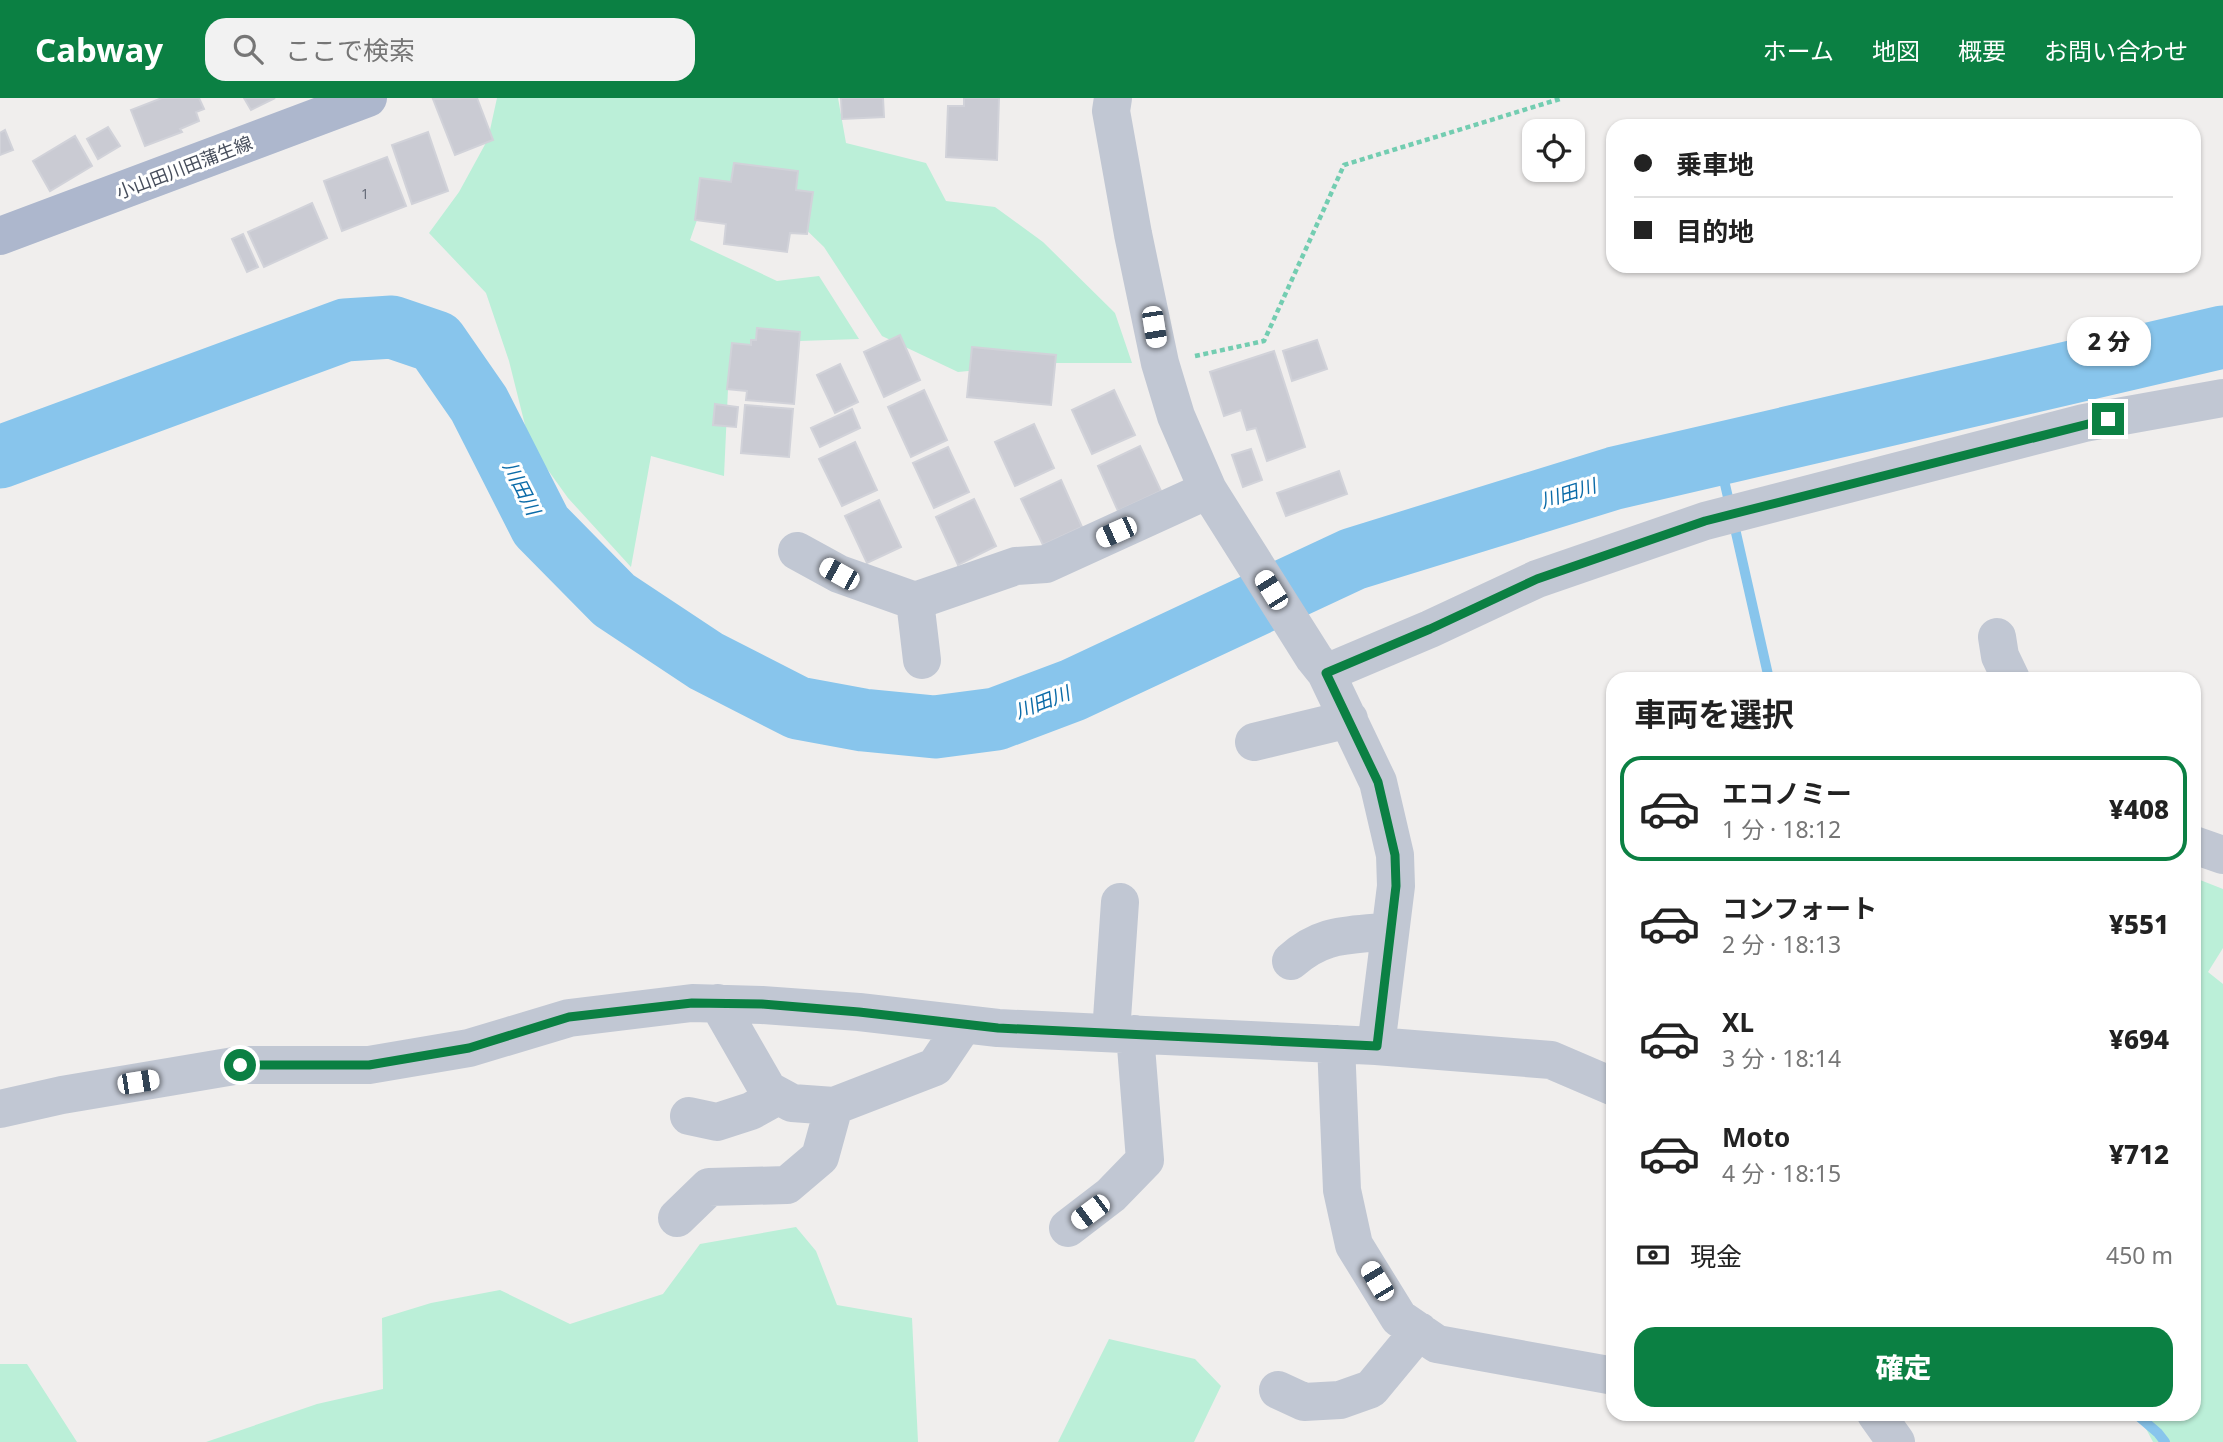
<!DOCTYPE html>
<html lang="ja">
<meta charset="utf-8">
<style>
:root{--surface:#fff;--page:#f2f2f2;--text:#222;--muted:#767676;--line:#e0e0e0;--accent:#0b8043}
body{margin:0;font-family:"Noto Sans","Noto Sans JP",sans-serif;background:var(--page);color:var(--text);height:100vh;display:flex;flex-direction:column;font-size:26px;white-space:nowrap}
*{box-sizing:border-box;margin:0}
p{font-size:23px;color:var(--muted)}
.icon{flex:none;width:38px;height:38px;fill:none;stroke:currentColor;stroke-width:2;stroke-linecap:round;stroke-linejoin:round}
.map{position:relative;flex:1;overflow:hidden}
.details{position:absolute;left:1606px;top:574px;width:595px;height:749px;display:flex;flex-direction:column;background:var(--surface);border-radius:21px;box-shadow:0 2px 5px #0004}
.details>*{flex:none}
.hud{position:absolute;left:1606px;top:21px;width:595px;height:154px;border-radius:21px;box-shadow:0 2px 5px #0004;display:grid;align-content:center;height:154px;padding:0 28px;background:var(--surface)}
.controls{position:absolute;left:1522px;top:21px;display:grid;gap:14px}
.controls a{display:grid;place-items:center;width:63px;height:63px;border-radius:14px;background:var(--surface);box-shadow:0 2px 5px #0004;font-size:35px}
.end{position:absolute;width:32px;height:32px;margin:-16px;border:9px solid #0b8043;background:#fff;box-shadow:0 0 0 4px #fff}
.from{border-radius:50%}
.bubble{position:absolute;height:49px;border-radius:21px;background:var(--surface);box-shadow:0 2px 5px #0004;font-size:23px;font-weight:800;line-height:49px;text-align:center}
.car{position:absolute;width:21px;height:42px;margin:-21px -10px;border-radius:9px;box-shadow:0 0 5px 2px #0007;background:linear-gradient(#fff 24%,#345 0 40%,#fff 0 76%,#345 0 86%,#fff 0)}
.hud b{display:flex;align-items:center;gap:24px;height:66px;font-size:26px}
.hud b+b{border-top:2px solid var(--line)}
.hud i{width:18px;height:18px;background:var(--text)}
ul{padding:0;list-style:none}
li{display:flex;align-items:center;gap:21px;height:105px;margin:0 14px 10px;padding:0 14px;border:4px solid transparent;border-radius:21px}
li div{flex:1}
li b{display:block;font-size:26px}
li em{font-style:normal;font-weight:800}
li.active{border-color:var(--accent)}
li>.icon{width:63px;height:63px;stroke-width:1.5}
h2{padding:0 28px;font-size:32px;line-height:84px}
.pay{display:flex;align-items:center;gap:18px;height:77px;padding:0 28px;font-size:26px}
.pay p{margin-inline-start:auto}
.primary-button{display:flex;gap:14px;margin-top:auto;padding:14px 28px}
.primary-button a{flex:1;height:80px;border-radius:21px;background:var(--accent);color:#fff;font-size:28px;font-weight:800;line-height:80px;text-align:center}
header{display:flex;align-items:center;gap:42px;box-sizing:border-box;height:98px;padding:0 35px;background:var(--accent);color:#fff}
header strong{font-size:33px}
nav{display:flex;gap:38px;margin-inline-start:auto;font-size:24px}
.search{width:490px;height:63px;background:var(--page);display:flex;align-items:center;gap:18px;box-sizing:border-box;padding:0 24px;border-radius:21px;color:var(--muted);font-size:26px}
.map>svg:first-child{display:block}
</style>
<header>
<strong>Cabway</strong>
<div class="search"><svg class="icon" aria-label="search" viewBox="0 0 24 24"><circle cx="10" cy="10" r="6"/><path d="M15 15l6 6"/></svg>ここで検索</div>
<nav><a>ホーム</a><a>地図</a><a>概要</a><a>お問い合わせ</a></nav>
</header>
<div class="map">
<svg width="2223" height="1344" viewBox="0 0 2223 1344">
<rect width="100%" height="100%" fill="#f0eeed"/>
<path fill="#bbefd8" d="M497,0H838L846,45L926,65L946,103L995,109L1043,144L1115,215L1132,265H1048L958,274L882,238L824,149L762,89L711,82L690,142L777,183L819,178L859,241L770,244L729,269L724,378L651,358L631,469L568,400L530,347L509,263L486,195L429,135L459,94L488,41Z
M2195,780L2223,791V850L2208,874L2223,886V1344H2153L2143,1325L2145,1316H2194Z
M796,1129L816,1153L837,1207L912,1220L918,1344H206L317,1306L383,1291L382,1220L431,1205L500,1192L570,1226L663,1196L700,1146Z
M1109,1241L1195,1261L1221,1288L1194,1344H1058Z
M0,1266H27L77,1344H0Z"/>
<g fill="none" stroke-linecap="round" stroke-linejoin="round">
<path stroke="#88c5ec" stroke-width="10" d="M1718,356L1730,408
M1734,426L1769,581
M2136,1316L2158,1335L2165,1344"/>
<path stroke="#88c5ec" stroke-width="63" d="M0,359L345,232L392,229L436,244L479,306L541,428L614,502L706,563L798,610L863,622L935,629L996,621L1073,592L1353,461L1615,380L2223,239"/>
</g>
<path fill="#cacbd3" stroke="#d1d2d9" stroke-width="2" d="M162,0H199L204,11L196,14L199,23L180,31L182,34L145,48L131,12Z
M244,0H275L251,12Z
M477,0L493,42L455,57L433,1Z
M841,0H883L884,19L842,21Z
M964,0H999L997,62L946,59L948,8H964Z
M108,29L120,48L98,61L87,41Z
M5,32L13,52L0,57V35Z
M428,34L448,93L412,106L392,47Z
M75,38L92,68L50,93L33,63Z
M387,59L406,108L342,133L324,83Z
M734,65L798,73L796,92L813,94L807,136L790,135L787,154L724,146L726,126L695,122L700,80L731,84Z
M312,105L327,140L264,169L248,134Z
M243,136L258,169L247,174L232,141Z
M757,230L800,234L794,306L746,302L747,293L727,291L732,245L751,247V242H756Z
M900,237L920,282L884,299L864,254Z
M1317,242L1327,271L1292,283L1283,253Z
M972,249L1056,257L1051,307L967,299Z
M1274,253L1305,349L1267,363L1256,330L1247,332L1241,312L1224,318L1210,274Z
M840,266L858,304L835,315L817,277Z
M924,292L947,342L911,359L888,309Z
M1114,292L1135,337L1092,356L1072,312Z
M715,306L738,309L736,329L713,327Z
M745,307L793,311L789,359L741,355Z
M852,311L860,330L820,349L811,330Z
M1034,326L1054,370L1015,388L995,344Z
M855,344L877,392L842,408L819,361Z
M1140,348L1161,393L1118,413L1098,368Z
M948,349L969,394L934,410L913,365Z
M1251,351L1262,382L1243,389L1232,357Z
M1339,373L1347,396L1286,418L1277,395Z
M1061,382L1082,429L1043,447L1021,401Z
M974,401L996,448L958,467L936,419Z
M879,402L901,449L867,465L845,418Z"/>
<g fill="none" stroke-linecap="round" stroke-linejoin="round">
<path stroke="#73cdb1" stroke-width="4.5" stroke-dasharray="5 3.5" stroke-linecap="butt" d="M1195,258L1264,243L1344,67L1563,0"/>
<path stroke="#c1c7d3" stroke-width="38" d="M1113,0L1111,13L1133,136L1160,265L1176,318L1208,392L1314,560L1326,575L1378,684L1395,757L1396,788L1376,948
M797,453L839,476L915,503L1016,468L1046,466L1208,392
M915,503L922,562
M1997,539L2000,558L2011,581
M1326,575L1430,531L1537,481L1705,423L2084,325L2223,300
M1254,644L1349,621
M2194,747L2223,757
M1291,863C1323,834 1349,838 1390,833
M718,905L768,992L792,1005L834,1008L935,969L964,926
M1111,935L1120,804
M1336,946L1342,1092L1354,1147L1399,1220L1437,1246L1614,1278
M0,1011L62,997L240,967H369L469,950L569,920L692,905L762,907L859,914L998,930L1376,948L1551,962L1614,989
M689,1018L717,1024L751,1013L778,998
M677,1120L709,1089L787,1087L820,1059L834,1008
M1068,1130L1111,1097L1145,1062L1135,936
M1278,1292L1304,1304L1340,1302L1371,1291L1419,1233
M1876,1316L1896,1344"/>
<path stroke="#adb7cd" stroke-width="38" d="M0,138L368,0"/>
</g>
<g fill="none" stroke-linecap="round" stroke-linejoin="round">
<path stroke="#0b8043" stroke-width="9" d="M240,967H369L469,950L569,919L692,905L762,906L859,914L998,930L1377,948L1396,788L1395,757L1378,684L1326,575L1430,531L1537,481L1705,423L2108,321"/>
</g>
<g text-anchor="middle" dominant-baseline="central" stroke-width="6" stroke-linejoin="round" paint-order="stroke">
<g font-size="14" fill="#676c79">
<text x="365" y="95">1</text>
</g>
<g font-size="18" fill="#464d5b" stroke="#fff">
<text transform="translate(184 69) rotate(-21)">小山田川田蒲生線</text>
</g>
<g font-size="19" font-style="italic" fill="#0b6ba8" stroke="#fff">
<text transform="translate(522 390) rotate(63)">川田川</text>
<text transform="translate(1568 395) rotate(-17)">川田川</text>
<text transform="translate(1042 604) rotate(-21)">川田川</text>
</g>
</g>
</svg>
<div class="controls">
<a><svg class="icon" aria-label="locate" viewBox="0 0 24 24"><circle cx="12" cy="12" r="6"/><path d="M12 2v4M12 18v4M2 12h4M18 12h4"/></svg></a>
</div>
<i class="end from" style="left:240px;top:967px"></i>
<i class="end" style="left:2108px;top:321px"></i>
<div class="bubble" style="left:2067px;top:219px;width:84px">2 分</div>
<i class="car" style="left:1154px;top:229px;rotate:171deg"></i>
<i class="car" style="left:1116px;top:434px;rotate:246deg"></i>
<i class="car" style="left:839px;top:476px;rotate:299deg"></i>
<i class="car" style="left:1271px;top:492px;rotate:328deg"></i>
<i class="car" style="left:138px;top:984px;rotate:81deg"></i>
<i class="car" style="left:1090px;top:1114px;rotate:233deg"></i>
<i class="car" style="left:1377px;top:1183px;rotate:329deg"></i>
<div class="hud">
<b><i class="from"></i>乗車地</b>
<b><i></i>目的地</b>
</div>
<section class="details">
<h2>車両を選択</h2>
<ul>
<li class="active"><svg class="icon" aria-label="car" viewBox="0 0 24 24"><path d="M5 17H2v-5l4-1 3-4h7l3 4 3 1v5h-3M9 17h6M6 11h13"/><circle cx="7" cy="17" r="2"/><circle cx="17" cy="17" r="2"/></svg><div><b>エコノミー</b><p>1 分 · 18:12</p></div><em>¥408</em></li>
<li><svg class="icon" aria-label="car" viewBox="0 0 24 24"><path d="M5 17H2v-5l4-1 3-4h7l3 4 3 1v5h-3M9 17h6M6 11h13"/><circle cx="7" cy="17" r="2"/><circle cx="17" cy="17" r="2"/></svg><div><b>コンフォート</b><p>2 分 · 18:13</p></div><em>¥551</em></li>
<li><svg class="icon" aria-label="car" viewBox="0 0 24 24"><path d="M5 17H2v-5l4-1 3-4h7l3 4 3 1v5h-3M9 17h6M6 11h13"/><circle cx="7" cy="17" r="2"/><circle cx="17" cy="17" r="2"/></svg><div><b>XL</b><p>3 分 · 18:14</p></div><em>¥694</em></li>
<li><svg class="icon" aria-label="car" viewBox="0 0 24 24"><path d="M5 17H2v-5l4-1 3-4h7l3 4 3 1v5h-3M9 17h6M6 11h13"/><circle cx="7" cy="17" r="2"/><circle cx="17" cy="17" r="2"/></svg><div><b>Moto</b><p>4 分 · 18:15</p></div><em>¥712</em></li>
</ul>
<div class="pay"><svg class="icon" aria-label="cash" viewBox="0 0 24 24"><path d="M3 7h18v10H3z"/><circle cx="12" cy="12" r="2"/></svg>現金<p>450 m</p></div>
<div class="primary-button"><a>確定</a></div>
</section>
</div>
